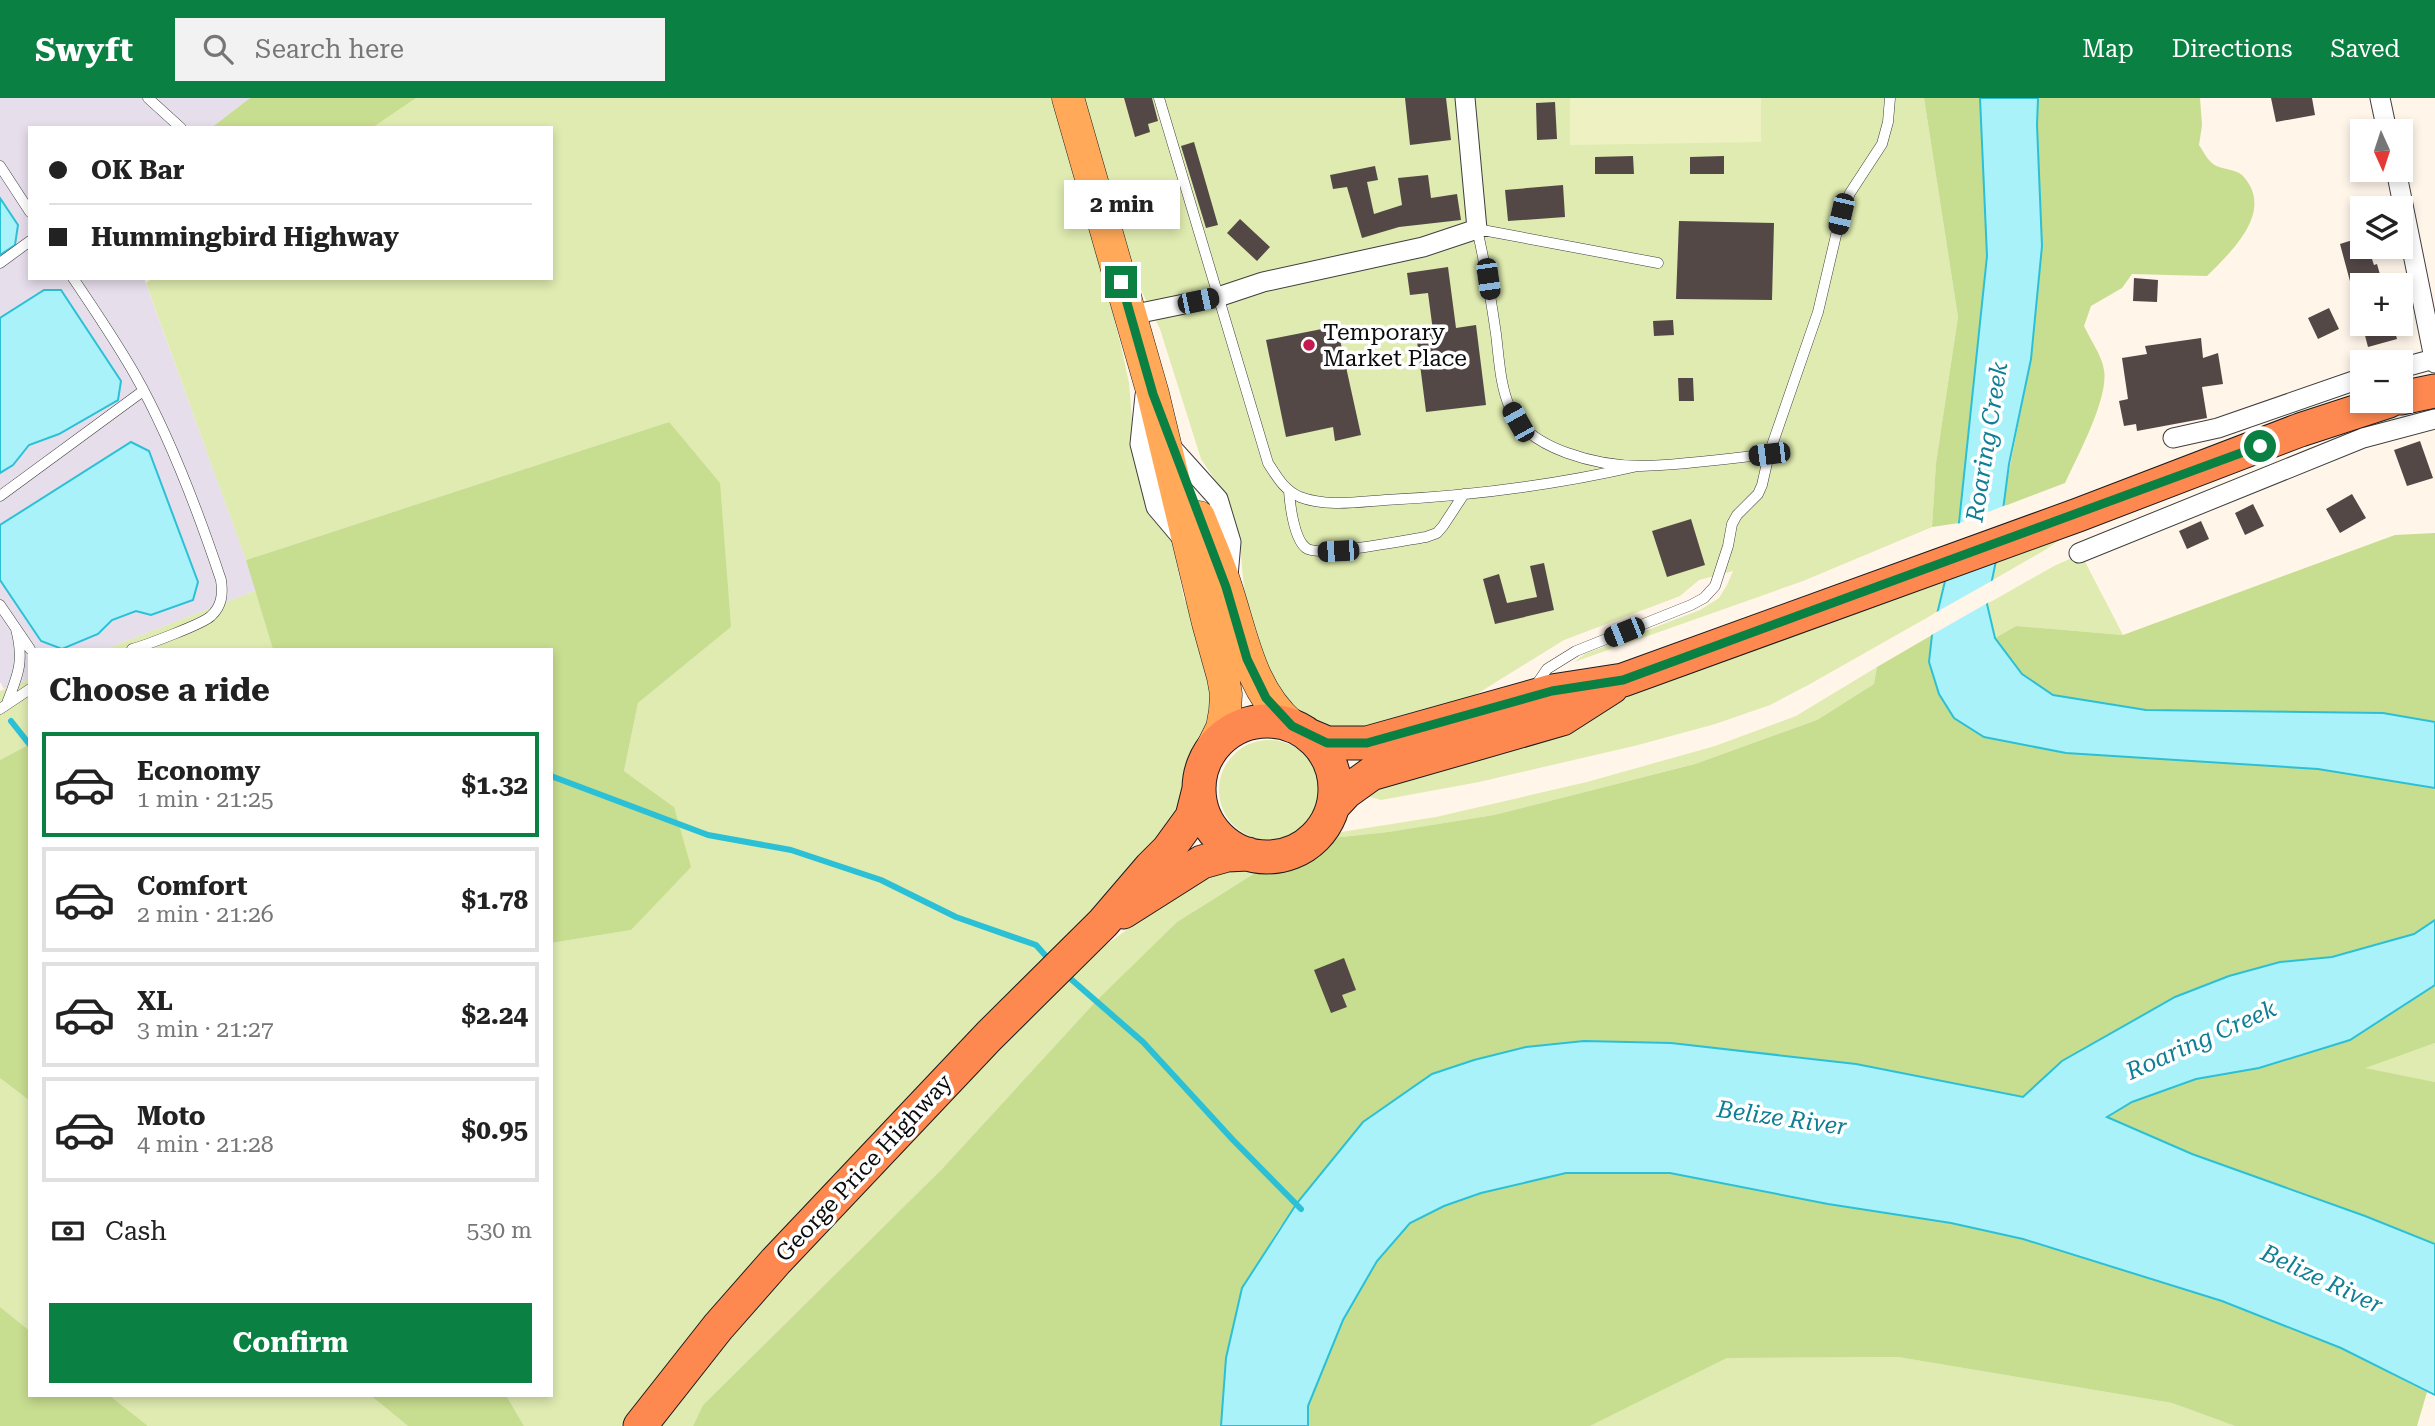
<!DOCTYPE html>
<meta charset="utf-8">
<style>
:root{--surface:#fff;--page:#f2f2f2;--text:#222;--muted:#767676;--line:#e0e0e0;--accent:#0b8043}
body{margin:0;font-family:"Roboto Serif",serif;background:var(--page);color:var(--text);height:100vh;display:flex;flex-direction:column;font-size:26px;white-space:nowrap}
*{box-sizing:border-box;margin:0}
p{font-size:23px;color:var(--muted)}
.icon{flex:none;width:38px;height:38px;fill:none;stroke:currentColor;stroke-width:2;stroke-linecap:round;stroke-linejoin:round}
.map{position:relative;flex:1;overflow:hidden}
.details{position:absolute;left:28px;top:550px;width:525px;height:749px;display:flex;flex-direction:column;background:var(--surface);border-radius:0px;box-shadow:0 4px 10px #0003}
.details>*{flex:none}
.top-card{position:absolute;left:28px;top:28px;width:525px;height:154px;border-radius:0px;box-shadow:0 4px 10px #0003;display:grid;align-content:center;height:154px;padding:0 21px;background:var(--surface)}
.needle{width:46px;rotate:177deg}
.tools{position:absolute;left:2350px;top:21px;display:grid;gap:14px}
.tools a{display:grid;place-items:center;width:63px;height:63px;border-radius:0px;background:var(--surface);box-shadow:0 4px 10px #0003;font-size:35px}
.end{position:absolute;width:32px;height:32px;margin:-16px;border:9px solid #0b8043;background:#fff;box-shadow:0 0 0 4px #fff}
.from{border-radius:50%}
.bubble{position:absolute;height:49px;border-radius:0px;background:var(--surface);box-shadow:0 4px 10px #0003;font-size:23px;font-weight:700;line-height:49px;text-align:center}
.car{position:absolute;width:21px;height:42px;margin:-21px -10px;border-radius:9px;box-shadow:0 0 5px 2px #0007;background:linear-gradient(#222 24%,#8ab4d8 0 40%,#222 0 76%,#8ab4d8 0 86%,#222 0)}
.top-card b{display:flex;align-items:center;gap:24px;height:66px;font-size:26px}
.top-card b+b{border-top:2px solid var(--line)}
.top-card i{width:18px;height:18px;background:var(--text)}
ul{padding:0;list-style:none}
li{display:flex;align-items:center;gap:21px;height:105px;margin:0 14px 10px;padding:0 7px;border:4px solid var(--line);border-radius:0px}
li div{flex:1}
li b{display:block;font-size:26px}
li em{font-style:normal;font-weight:700}
li.current{border-color:var(--accent)}
li>.icon{width:63px;height:63px;stroke-width:1.5}
h2{padding:0 21px;font-size:32px;line-height:84px}
.pay{display:flex;align-items:center;gap:18px;height:77px;padding:0 21px;font-size:26px}
.pay p{margin-inline-start:auto}
.button{display:flex;gap:14px;margin-top:auto;padding:14px 21px}
.button a{flex:1;height:80px;border-radius:0px;background:var(--accent);color:#fff;font-size:28px;font-weight:700;line-height:80px;text-align:center}
header{display:flex;align-items:center;gap:42px;box-sizing:border-box;height:98px;padding:0 35px;background:var(--accent);color:#fff}
header strong{font-size:33px}
nav{display:flex;gap:38px;margin-inline-start:auto;font-size:24px}
.search{width:490px;height:63px;background:var(--page);display:flex;align-items:center;gap:18px;box-sizing:border-box;padding:0 24px;border-radius:0px;color:var(--muted);font-size:26px}
.map>svg:first-child{display:block}
</style>
<header>
<strong>Swyft</strong>
<div class="search"><svg class="icon" aria-label="search" viewBox="0 0 24 24"><circle cx="10" cy="10" r="6"/><path d="M15 15l6 6"/></svg>Search here</div>
<nav><a>Map</a><a>Directions</a><a>Saved</a></nav>
</header>
<div class="map">
<svg width="2435" height="1328" viewBox="0 0 2435 1328">
<rect width="100%" height="100%" fill="#fff5e9"/>
<path fill="#e6deeb" d="M0,0H250L211,30H30V180H144L257,492L106,551H30V581L4,591L0,584Z"/>
<path fill="#dfebb0" d="M416,0H1052L1090,127L1121,248L1129,285L1134,346L1171,438L1184,501L1191,512L1206,557L1213,608L1191,689L1169,731L639,1303L621,1328H524L506,1297H551V845L631,832L674,709L624,673L638,605L731,529L669,324L246,462L146,185L153,180H551V30H372Z
M1083,0H1924L1958,219L1936,365L1932,429L1803,483L1574,564L1585,556L1700,512L1719,500L1727,487L1733,473L1699,482L1680,498L1564,542L1467,602L1371,628L1334,631L1308,622L1293,611L1260,565L1244,490L1240,447L1226,398L1201,361L1160,231L1141,192Z
M2081,427L2045,452L1991,483L1997,458Z
M2081,456L2123,537L2016,528L1995,540L1987,506L2054,468Z
M1946,476L1937,514L1810,586L1770,607L1715,626L1638,647L1479,684L1381,702L1364,697L1379,686Z
M257,492L274,551H106Z
M1877,569L1874,586L1817,622L1695,666L1494,717L1388,734L1332,740L1335,735L1436,719L1587,684L1715,648L1796,618Z
M30,581V646L0,662V593Z
M1219 692a50 50 0 1 1 100 0a50 50 0 1 1-100 0Z
M1244,768L1263,770L1177,824L1097,902L942,1071L703,1307L693,1328H656L698,1272L944,1003L1088,860L1201,778Z
M2435,945V984L2363,970Z
M0,980L30,1003V1233L0,1209Z
M1898,1259L2172,1305L2235,1328H1590L1727,1260Z
M109,1297H370L408,1328H148Z"/>
<path fill="#c7dd8f" d="M250,0H416L372,30H211Z
M1924,0H1980L1987,158L1959,425L1932,429L1936,365L1958,219Z
M2038,0H2200L2202,27L2199,47C2203,53 2207,61 2212,65C2219,72 2234,70 2242,77C2276,112 2232,153 2207,178L2132,176L2122,190L2091,208L2084,228C2090,241 2102,258 2104,272C2109,300 2077,359 2065,385L2002,409L2031,261L2042,148L2037,27Z
M669,324L720,385L731,529L638,605L624,673L674,709L691,769L631,832L551,845V551H273L246,462Z
M2435,435V624L2383,615L2146,612L2053,597L2022,576L1995,540L2016,528L2123,537L2395,437Z
M1932,537L1929,564L2066,655L2318,671L2435,690V822L2414,836L2332,859L2280,864L2062,963L2023,999L1856,966L1671,945L1584,943L1526,949L1474,962L1432,976L1280,1129L1242,1190L1226,1260L1221,1328H693L703,1307L942,1071L1097,902L1177,824L1263,770C1293,773 1315,764 1332,740L1388,734L1494,717L1695,666L1817,622L1874,586L1877,569Z
M30,646V1003L0,980V662Z
M2435,887V945L2365,970L2435,984V1146L2365,1118L2192,1056L2106,1019L2132,1004L2196,981L2259,970L2349,942Z
M1566,1075H1670L1828,1106L1951,1125L2023,1141L2222,1203L2341,1250L2427,1294L2417,1328H2235L2172,1305L1898,1259L1727,1260L1590,1328H1308V1308L1343,1222L1377,1163L1410,1125L1444,1108L1481,1095Z
M0,1209L30,1233V1297H109L148,1328H0Z
M370,1297H506L524,1328H408Z"/>
<path fill="#eef2c3" d="M1570,0H1761V44L1570,47Z"/>
<path fill="#aaf2fa" stroke="#2cc0d6" stroke-width="2" d="M1980,0H2038L2037,27L2042,148L2031,261L2009,366L1997,458L1987,506L1995,540L2022,576L2053,597L2146,612L2383,615L2435,624V690L2318,671L2066,655L1984,639L1954,620L1939,596L1929,564L1932,537L1959,425L1987,158Z
M0,100L18,127L15,147L0,157Z
M44,192H61L121,283L118,302L59,336L29,347L13,367L0,375V220Z
M131,344L149,353L198,484L193,502L151,517L136,513L112,522L98,536L62,551L41,543L0,482V427Z
M2435,822V887L2350,942L2259,970L2196,981L2132,1004L2107,1019L2192,1056L2365,1118L2435,1146V1297L2341,1250L2222,1203L2023,1141L1951,1125L1828,1106L1670,1075H1566L1481,1095L1444,1108L1410,1125L1377,1163L1343,1222L1308,1308V1328H1221L1226,1260L1242,1190L1297,1105L1363,1024L1432,976L1474,962L1526,949L1584,943L1671,945L1856,966L2023,999L2062,963L2175,899L2229,878L2280,864L2332,859L2414,836Z"/>
<path fill="#fff5e9" d="M2006,407L2001,457L1942,477L1955,427Z
M1995,481L1991,503L1928,539L1933,516Z"/>
<g fill="none" stroke-linecap="round" stroke-linejoin="round">
<path stroke="#2cc0d6" stroke-width="6" d="M11,623L30,647
M551,678L708,737L791,752L881,782L956,819L1036,847L1045,857
M1072,882L1143,944L1233,1042L1301,1111"/>
</g>
<path fill="#544847" d="M1124,0H1152L1158,23L1148,26L1150,34L1135,39Z
M1405,0H1446L1451,42L1410,47Z
M2271,0H2312L2315,17L2276,24Z
M1555,4L1557,41L1537,42L1536,5Z
M1194,44L1218,127L1206,130L1181,48Z
M1633,58L1634,76H1595V59Z
M1724,58V76H1690V59Z
M1375,68L1378,82L1367,84L1374,116L1402,107L1398,80L1428,77L1431,100L1457,96L1461,122L1399,129L1362,140L1347,89L1333,91L1330,77Z
M1563,87L1565,119L1508,123L1505,92Z
M1240,121L1270,149L1257,163L1227,135Z
M1679,123L1774,125L1772,202L1676,201Z
M2362,139V149H2368L2374,167L2377,166L2383,187H2351L2340,146Z
M1448,169L1456,230L1476,227L1486,307L1426,314L1416,235L1433,233L1428,195L1410,197L1407,175Z
M2134,180L2158,182L2157,204L2133,203Z
M2329,210L2339,231L2318,241L2308,220Z
M1673,222L1674,237L1654,238L1653,223Z
M2362,226H2393L2397,241L2368,249Z
M1337,228L1361,337L1335,343L1333,329L1286,339L1266,242Z
M2201,240L2203,260L2218,255L2223,286L2202,289L2207,320L2137,333L2136,326L2124,328L2119,303L2128,301L2122,260L2147,256L2145,248Z
M1678,280H1693L1694,303H1679Z
M2420,343L2433,380L2407,388L2394,352Z
M2352,396L2366,420L2340,435L2326,411Z
M2253,406L2264,428L2245,437L2235,415Z
M1691,421L1705,467L1667,479L1652,433Z
M2201,423L2209,441L2187,451L2179,433Z
M1544,465L1554,512L1495,526L1483,481L1499,476L1507,505L1537,499L1530,468Z
M1344,860L1356,892L1342,897L1347,909L1331,915L1314,872Z"/>
<g fill="none" stroke-linecap="round" stroke-linejoin="round">
<g stroke="#3e3e3e" stroke-width="11">
<path id="service" d="M148,0L181,30
M1159,0L1268,365C1277,379 1284,392 1300,399C1326,409 1358,404 1385,402C1470,398 1555,387 1638,368
M0,68L30,114
M0,165L30,143
M1658,165L1477,131C1485,166 1491,201 1496,236C1499,260 1500,288 1510,310C1528,352 1599,368 1641,368C1683,367 1726,361 1769,356
M73,180C94,211 115,242 134,275C170,338 198,413 221,482C223,496 222,508 211,518C203,526 146,547 132,551
M1289,393C1290,407 1294,441 1306,450C1319,460 1406,442 1426,439L1437,435L1443,428L1464,396
M0,398L143,293
M0,507L30,551
M1534,590L1547,571L1576,553L1691,507L1704,500L1715,488L1728,448L1732,426L1737,417L1758,396L1762,387L1769,356L1818,214L1841,116L1850,95L1882,46L1888,24L1890,0
M7,605C19,575 24,562 16,531
M0,611L30,591"/>
</g>
<g stroke="#3e3e3e" stroke-width="21">
<path id="minor" d="M2380,0L2387,33
M2396,72L2435,265
M1131,217L1218,199L1263,184L1423,149L1477,131L1465,0
M2401,270L2434,261
M1145,297L1140,346L1156,409L1183,441
M2173,340L2218,330L2362,280
M1173,351L1218,401L1231,444L1228,478
M2079,455L2363,340L2435,321"/>
</g>
<g stroke="#1c1c1c" stroke-width="33">
<path id="primary" d="M1068,0L1153,296L1208,525L1223,579L1226,596L1225,613L1222,630L1210,654
M1199,419C1208,442 1219,466 1226,489C1243,540 1250,592 1292,628"/>
</g>
<g stroke="#1c1c1c" stroke-width="35">
<path id="trunk" d="M2401,300L2435,293
M1199 691a68 68 0 1 1 136 0a68 68 0 1 1-136 0Z
M1308,637L1327,645H1367L1552,593L1623,582L2078,417L2300,332L2389,303
M1333,708L1346,694L1371,676L1562,621L1612,589
M1123,814L1202,764L1227,757L1248,756
M640,1328L718,1229L776,1163L989,938L1103,825L1151,769L1168,752L1192,719L1199,691"/>
</g>
<use href="#service" stroke="#fff" stroke-width="10"/>
<use href="#minor" stroke="#fff" stroke-width="19"/>
<use href="#primary" stroke="#ffa959" stroke-width="32"/>
<use href="#trunk" stroke="#fe8950" stroke-width="33"/>
</g>
<g fill="none" stroke-linecap="round" stroke-linejoin="round">
<path stroke="#0b8043" stroke-width="9" d="M1121,184L1153,296L1226,489L1247,561L1266,600L1292,628L1327,645H1367L1552,593L1623,582L2260,348"/>
</g>
<circle fill="#c31b51" stroke="#fff" stroke-width="2.5" cx="1309" cy="247" r="7"/>
<g text-anchor="middle" dominant-baseline="central" stroke-width="7" stroke-linejoin="round" paint-order="stroke">
<g font-size="23" fill="#0b0b0b" stroke="#fff" text-anchor="start">
<text x="1323" y="234">Temporary<tspan x="1323" dy="26">Market Place</tspan></text>
</g>
<g font-size="23" fill="#0b0b0b" stroke="#fff">
<text transform="translate(864 1070) rotate(-47)">George Price Highway</text>
</g>
<g font-size="24" font-style="italic" fill="#0e7f94" stroke="#fff">
<text transform="translate(1987 344) rotate(-81)">Roaring Creek</text>
<text transform="translate(2201 942) rotate(-24)">Roaring Creek</text>
<text transform="translate(1782 1020) rotate(8)">Belize River</text>
<text transform="translate(2322 1181) rotate(25)">Belize River</text>
</g>
</g>
</svg>
<div class="tools">
<a><svg class="needle" viewBox="-14 -14 28 28"><path d="M0-13l5 13h-10z" fill="#e53935"/><path d="M0 13l5-13h-10z" fill="#767676"/></svg></a>
<a><svg class="icon" aria-label="layers" viewBox="0 0 24 24"><path d="M12 4l9 5-9 5-9-5zM3 14l9 5 9-5"/></svg></a>
<a>+</a>
<a>−</a>
</div>
<i class="end from" style="left:2260px;top:348px"></i>
<i class="end" style="left:1121px;top:184px"></i>
<div class="bubble" style="left:1064px;top:82px;width:116px">2 min</div>
<i class="car" style="left:1841px;top:116px;rotate:193deg"></i>
<i class="car" style="left:1488px;top:181px;rotate:172deg"></i>
<i class="car" style="left:1198px;top:203px;rotate:78deg"></i>
<i class="car" style="left:1518px;top:324px;rotate:331deg"></i>
<i class="car" style="left:1769px;top:356px;rotate:263deg"></i>
<i class="car" style="left:1338px;top:453px;rotate:267deg"></i>
<i class="car" style="left:1624px;top:534px;rotate:248deg"></i>
<div class="top-card">
<b><i class="from"></i>OK Bar</b>
<b><i></i>Hummingbird Highway</b>
</div>
<section class="details">
<h2>Choose a ride</h2>
<ul>
<li class="current"><svg class="icon" aria-label="car" viewBox="0 0 24 24"><path d="M5 17H2v-5l4-1 3-4h7l3 4 3 1v5h-3M9 17h6M6 11h13"/><circle cx="7" cy="17" r="2"/><circle cx="17" cy="17" r="2"/></svg><div><b>Economy</b><p>1 min · 21:25</p></div><em>$1.32</em></li>
<li><svg class="icon" aria-label="car" viewBox="0 0 24 24"><path d="M5 17H2v-5l4-1 3-4h7l3 4 3 1v5h-3M9 17h6M6 11h13"/><circle cx="7" cy="17" r="2"/><circle cx="17" cy="17" r="2"/></svg><div><b>Comfort</b><p>2 min · 21:26</p></div><em>$1.78</em></li>
<li><svg class="icon" aria-label="car" viewBox="0 0 24 24"><path d="M5 17H2v-5l4-1 3-4h7l3 4 3 1v5h-3M9 17h6M6 11h13"/><circle cx="7" cy="17" r="2"/><circle cx="17" cy="17" r="2"/></svg><div><b>XL</b><p>3 min · 21:27</p></div><em>$2.24</em></li>
<li><svg class="icon" aria-label="car" viewBox="0 0 24 24"><path d="M5 17H2v-5l4-1 3-4h7l3 4 3 1v5h-3M9 17h6M6 11h13"/><circle cx="7" cy="17" r="2"/><circle cx="17" cy="17" r="2"/></svg><div><b>Moto</b><p>4 min · 21:28</p></div><em>$0.95</em></li>
</ul>
<div class="pay"><svg class="icon" aria-label="cash" viewBox="0 0 24 24"><path d="M3 7h18v10H3z"/><circle cx="12" cy="12" r="2"/></svg>Cash<p>530 m</p></div>
<div class="button"><a>Confirm</a></div>
</section>
</div>
